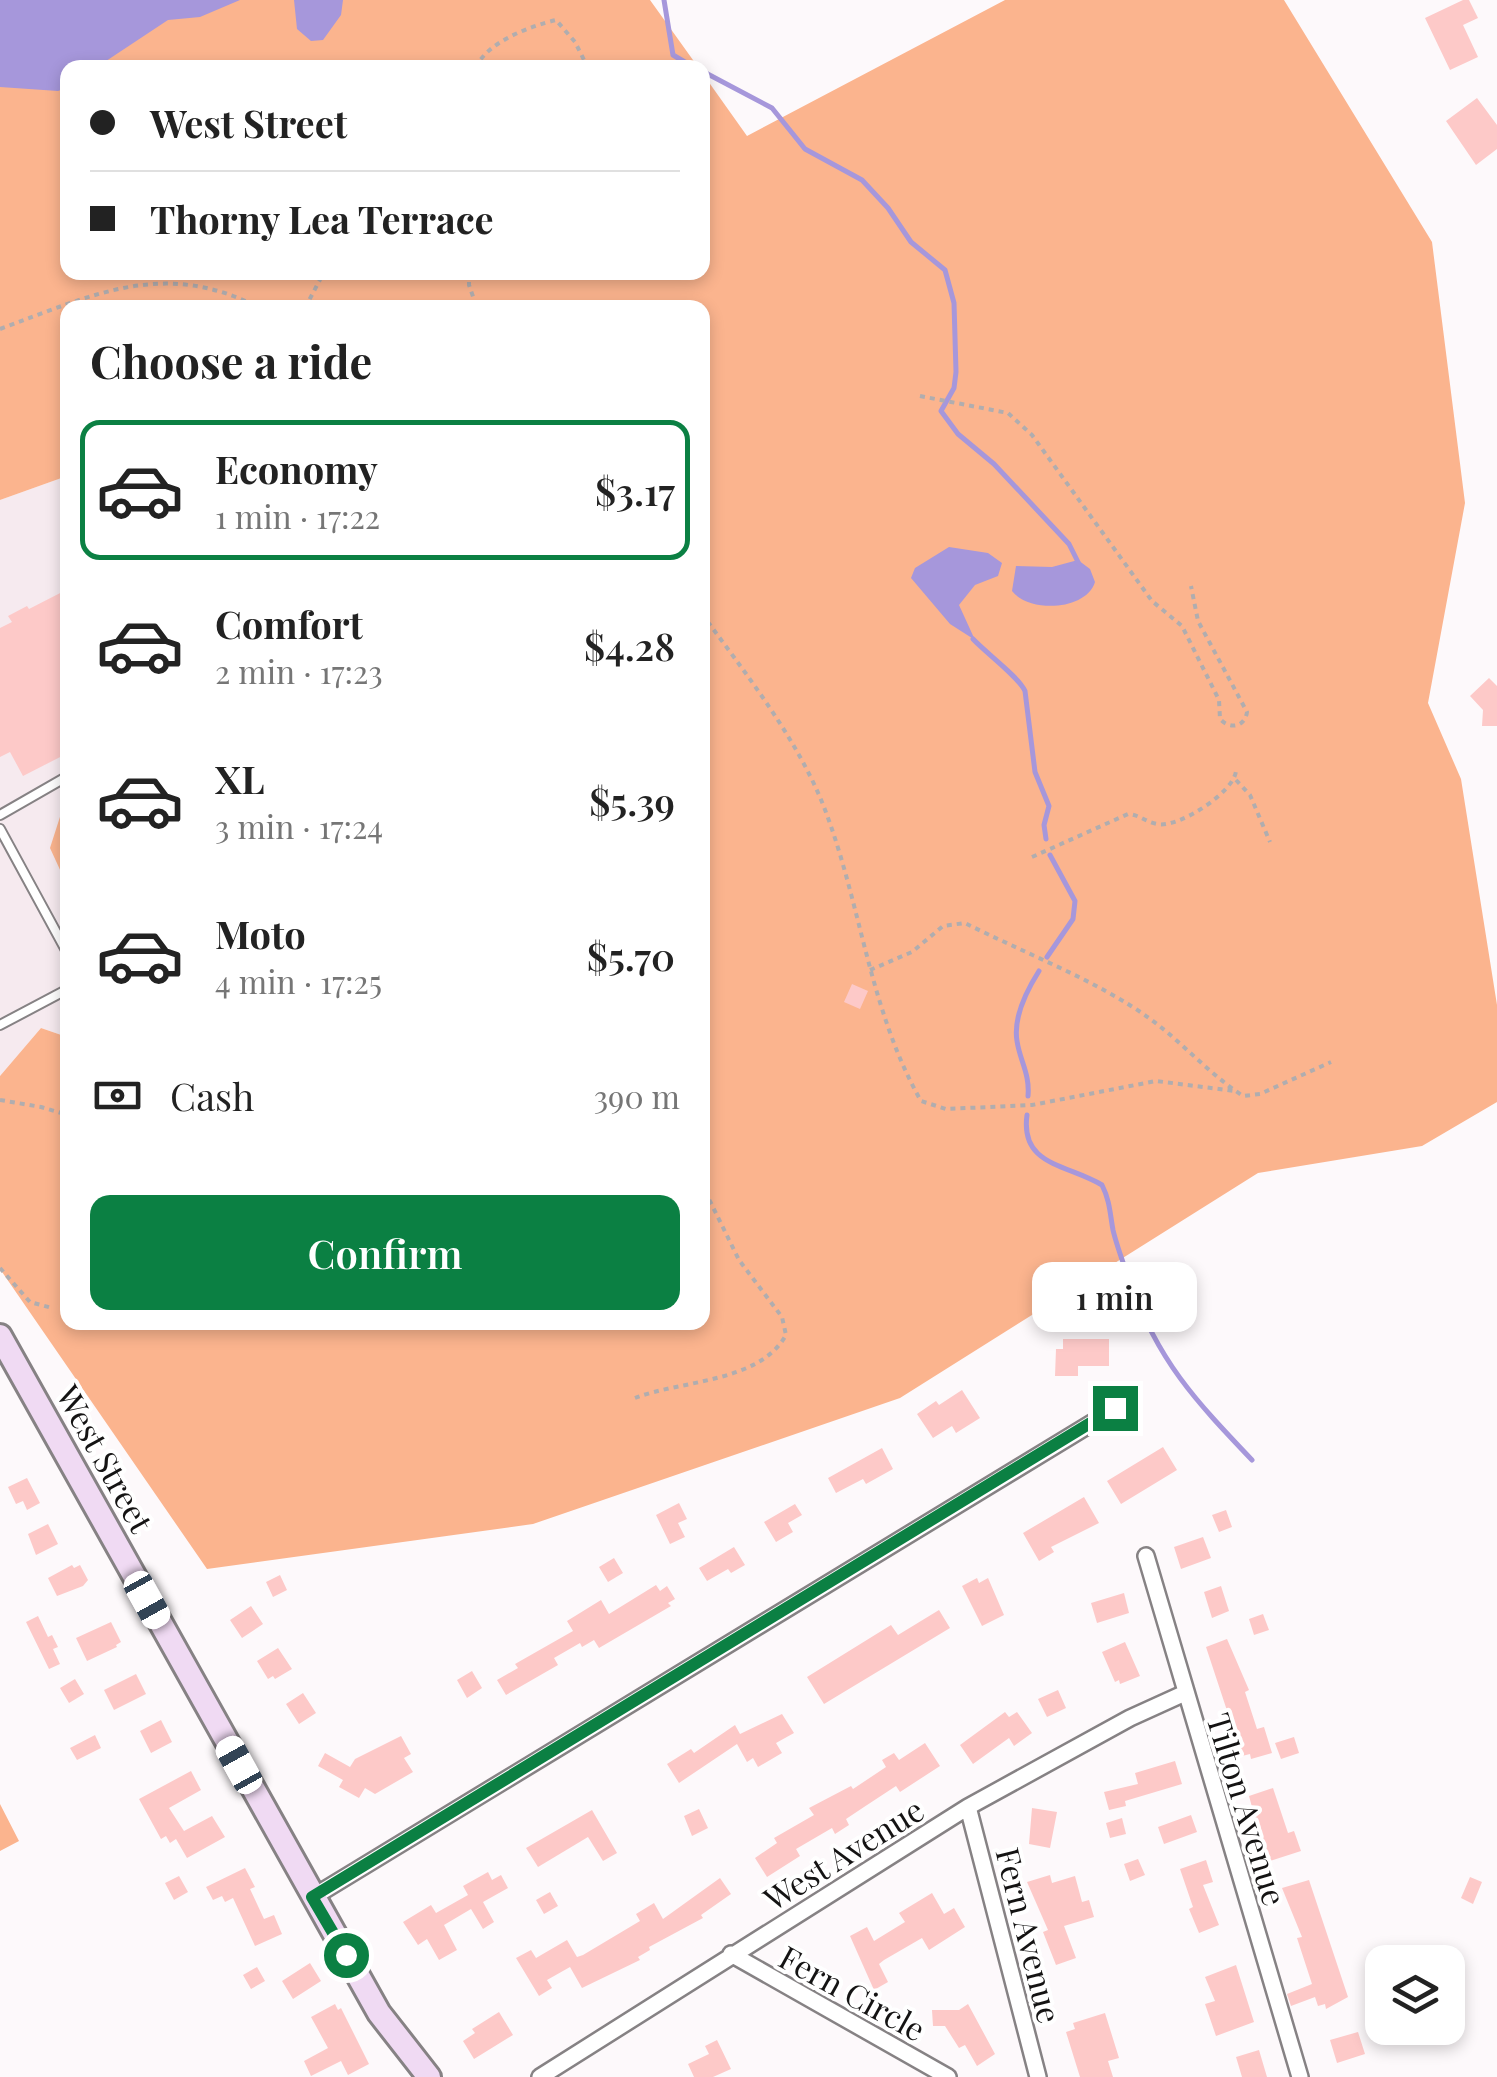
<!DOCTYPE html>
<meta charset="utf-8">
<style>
:root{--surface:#fff;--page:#f6f6f6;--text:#222;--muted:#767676;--line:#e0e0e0;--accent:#0b8043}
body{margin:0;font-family:"Playfair Display",serif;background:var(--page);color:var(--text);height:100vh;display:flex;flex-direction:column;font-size:38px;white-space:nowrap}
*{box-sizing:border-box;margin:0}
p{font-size:32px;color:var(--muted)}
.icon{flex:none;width:55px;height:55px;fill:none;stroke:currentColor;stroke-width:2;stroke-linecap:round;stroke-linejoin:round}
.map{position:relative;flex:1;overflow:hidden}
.sheet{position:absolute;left:60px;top:300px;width:650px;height:1030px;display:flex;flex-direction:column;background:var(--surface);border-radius:20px;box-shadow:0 5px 15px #0003}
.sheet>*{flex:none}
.guide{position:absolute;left:60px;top:60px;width:650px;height:220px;border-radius:20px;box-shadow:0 5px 15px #0003;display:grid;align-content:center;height:220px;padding:0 30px;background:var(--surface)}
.controls{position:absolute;left:1365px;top:1945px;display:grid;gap:20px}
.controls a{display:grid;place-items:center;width:100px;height:100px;border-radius:20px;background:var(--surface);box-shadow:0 5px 15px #0003;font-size:50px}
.end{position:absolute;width:45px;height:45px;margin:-22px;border:12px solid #0b8043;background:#fff;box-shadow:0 0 0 5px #fff}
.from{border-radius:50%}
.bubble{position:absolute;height:70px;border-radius:20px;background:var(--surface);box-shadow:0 5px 15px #0003;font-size:32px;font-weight:600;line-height:70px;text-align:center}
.car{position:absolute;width:30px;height:60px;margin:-30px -15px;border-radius:12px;box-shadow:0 0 8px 2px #0007;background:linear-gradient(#fff 24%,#345 0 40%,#fff 0 76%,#345 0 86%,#fff 0)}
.guide b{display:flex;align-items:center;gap:35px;height:95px;font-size:38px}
.guide b+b{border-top:2px solid var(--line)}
.guide i{width:25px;height:25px;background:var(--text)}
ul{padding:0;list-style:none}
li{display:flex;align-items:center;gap:30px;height:140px;margin:0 20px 15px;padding:0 10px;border:5px solid transparent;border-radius:20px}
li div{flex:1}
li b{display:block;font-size:38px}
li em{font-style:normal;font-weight:600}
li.selected{border-color:var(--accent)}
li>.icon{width:90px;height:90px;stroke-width:1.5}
h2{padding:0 30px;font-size:45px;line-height:120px}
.pay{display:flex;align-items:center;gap:25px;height:110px;padding:0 30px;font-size:38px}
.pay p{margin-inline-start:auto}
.action{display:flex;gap:20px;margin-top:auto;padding:20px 30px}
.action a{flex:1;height:115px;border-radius:20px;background:var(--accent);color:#fff;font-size:40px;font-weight:600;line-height:115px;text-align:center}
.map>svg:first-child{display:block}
</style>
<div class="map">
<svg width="1497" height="2077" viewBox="0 0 1497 2077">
<rect width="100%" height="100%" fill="#fdf9fb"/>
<path fill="#f6eaef" d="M67,476V1037L41,1028L0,1076V500Z"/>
<path fill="#fbb48e" d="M0,0H650L698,67L68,68V272H702L703,74L747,136L1005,0H1284L1432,242L1465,503L1428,703L1461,779L1497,1005V1102L1422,1146L1258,1173L900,1398L533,1524L207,1569L0,1269V1076L41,1028L67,1037L68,1322H702V308H68L67,476L0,500Z
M67,795L68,885H67L50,848Z
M0,1804L19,1841L0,1851Z"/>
<path fill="#a697db" d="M0,0H240L200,17L168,20L97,67L68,68L67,88L58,91L0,87Z
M294,0H343L341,15L323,40L311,41L297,29Z
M949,547L988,553L1002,563L998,576L975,585L959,605L975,640L950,624L911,578L915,568Z
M1078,560L1090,569L1095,582C1086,611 1029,613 1012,591L1016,566L1052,567Z"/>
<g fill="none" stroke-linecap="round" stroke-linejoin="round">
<path stroke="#a697db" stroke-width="5" d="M664,0L673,55L695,68
M702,71L772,108L805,149L862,180L888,208L911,242L945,270L954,303L956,372L954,388L941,411L958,434L994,464L1069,544L1079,564
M973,639C986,653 1019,677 1025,691L1035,772L1049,806L1044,825L1046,839
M1047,957L1073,919L1075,901L1050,855
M1028,1096C1030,1074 1020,1061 1017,1041C1013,1017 1027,990 1039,971
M1027,1115C1020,1166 1067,1164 1102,1185C1110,1201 1110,1214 1113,1230C1117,1247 1124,1265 1130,1282C1158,1361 1195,1400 1252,1460"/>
</g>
<path fill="#fdc9c8" d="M1463,0H1469L1478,18L1463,25L1478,57L1450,70L1425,18Z
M1477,98L1497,125V149L1476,165L1446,121Z
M68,589V753L23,776L10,752L0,757V628L12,622L8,616L27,606L29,609Z
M1489,678L1497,686V726H1482L1483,710L1470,696Z
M852,984L868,991L860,1009L844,1002Z
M1063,1339H1109V1366H1078V1376H1055L1056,1349H1063Z
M962,1390L980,1418L956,1433L952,1426L933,1438L917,1414L936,1401L939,1405Z
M1163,1447L1177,1470L1121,1504L1107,1481Z
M882,1448L893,1469L866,1484L863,1479L836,1493L828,1478Z
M27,1478L40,1503L27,1510L23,1501L16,1504L8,1487Z
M1084,1497L1099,1523L1051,1547L1054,1552L1039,1561L1023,1533Z
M679,1503L687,1519L678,1523L685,1537L670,1544L656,1515Z
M795,1504L802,1515L788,1523L793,1532L776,1542L764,1522Z
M1226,1510L1232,1527L1219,1532L1212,1515Z
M48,1524L58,1544L36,1555L28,1534Z
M1203,1537L1211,1558L1181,1569L1174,1547Z
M734,1547L745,1565L731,1573L728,1569L707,1581L699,1568Z
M614,1558L623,1573L608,1582L599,1567Z
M72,1565L74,1568L80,1565L88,1580L83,1586L57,1596L48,1578Z
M280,1575L287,1590L273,1597L266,1582Z
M977,1578L979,1583L988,1578L1004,1615L982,1626L962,1586Z
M656,1585L660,1591L667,1586L675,1599L668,1603L671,1606L599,1648L594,1640L582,1647L580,1643L554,1658L558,1665L506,1695L497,1680L518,1668L515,1664L573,1631L567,1621L601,1600L609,1614Z
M1221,1586L1229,1611L1212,1618L1204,1592Z
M1124,1593L1129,1613L1097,1623L1091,1603Z
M251,1606L263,1624L242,1638L230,1620Z
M939,1610L950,1628L824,1704L807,1677L891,1625L898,1635Z
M1263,1614L1269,1630L1254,1635L1249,1619Z
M38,1616L48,1637L52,1635L58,1647L53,1649L60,1664L49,1669L26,1622Z
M111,1622L121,1642L116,1645L117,1647L87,1661L76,1638Z
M1227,1639L1249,1690L1245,1692L1257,1729L1264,1727L1272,1753L1251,1759L1250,1754L1242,1756L1206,1647Z
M1125,1642L1140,1676L1120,1684L1119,1680L1115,1682L1102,1652Z
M278,1648L292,1669L275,1679L273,1676L268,1679L257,1661Z
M472,1671L482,1688L467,1698L457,1680Z
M136,1674L146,1694L114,1710L104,1690Z
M75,1679L84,1694L69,1703L60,1688Z
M1058,1690L1066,1708L1047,1717L1038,1699Z
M303,1693L316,1713L299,1724L286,1704Z
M1005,1712L1009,1717L1017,1712L1032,1733L1014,1746L1009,1738L973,1764L960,1745Z
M782,1714L794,1733L776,1743L782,1753L758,1767L753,1758L747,1762L737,1744L679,1783L667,1764L691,1749L694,1753L735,1725L740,1734Z
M161,1720L172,1742L151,1753L140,1731Z
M95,1735L101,1748L77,1760L70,1748Z
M401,1736L411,1754L404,1758L413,1772L375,1794L365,1788L359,1798L339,1787L343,1780L318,1766L325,1753L350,1767L355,1759Z
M1294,1737L1299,1753L1281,1759L1275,1743Z
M925,1743L940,1766L900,1792L896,1786L864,1807L846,1819L849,1825L835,1834L832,1828L796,1849L800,1856L767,1877L755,1858L777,1843L774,1838L814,1815L809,1808L851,1786L853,1789L886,1767L882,1760L894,1753L899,1760Z
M1175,1761L1182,1784L1125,1801L1126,1806L1109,1810L1104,1792L1138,1784L1135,1773Z
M191,1771L201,1790L169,1808L184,1831L212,1816L225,1837L187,1858L176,1839L170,1843L166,1836L161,1839L139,1799Z
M1273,1788L1288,1833L1294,1831L1301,1851L1267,1862L1249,1796Z
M1032,1808L1057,1812L1050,1848L1029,1844Z
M699,1809L708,1828L692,1836L684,1816Z
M592,1810L617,1853L603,1861L588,1837L538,1867L526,1848Z
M1191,1815L1197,1832L1164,1844L1158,1827Z
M1122,1818L1126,1834L1110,1838L1106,1823Z
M1138,1859L1145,1875L1130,1881L1124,1864Z
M1206,1860L1213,1882L1203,1885L1219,1925L1199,1933L1189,1909L1193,1907L1180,1869Z
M245,1868L255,1887L250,1889L264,1919L274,1915L282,1934L255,1946L233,1898L225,1902L222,1896L213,1900L206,1887Z
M488,1872L492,1880L501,1875L508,1888L483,1902L494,1922L483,1929L471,1909L444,1925L457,1950L439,1960L427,1939L418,1945L403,1922L431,1905L436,1913L468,1895L463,1886Z
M1050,1875L1052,1883L1075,1876L1082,1902L1089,1900L1094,1917L1064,1926L1076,1958L1056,1965L1043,1932L1048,1930L1027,1882Z
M179,1876L188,1892L174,1900L165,1883Z
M1470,1877L1482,1882L1473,1904L1461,1898Z
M720,1878L731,1894L701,1915L703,1918L649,1947L650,1950L638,1957L640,1960L582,1988L570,1967L547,1980L552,1988L539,1996L516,1958L531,1950L536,1958L567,1940L577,1957L583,1955L640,1921L636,1914L654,1903L663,1919Z
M1309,1880L1348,1997L1326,2009L1325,2004L1318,2006L1315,1997L1291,2006L1287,1994L1312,1984L1297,1938L1302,1937L1282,1888Z
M550,1892L558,1906L544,1914L536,1900Z
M932,1893L944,1914L954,1908L965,1927L929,1950L922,1938L884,1960L879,1964L888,1982L874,1990L850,1936L867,1927L874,1941L905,1922L899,1913Z
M310,1963L321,1981L293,1999L282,1981Z
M1236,1965L1254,2022L1216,2036L1205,2004L1215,2001L1205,1977Z
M257,1967L265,1981L251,1989L243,1975Z
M335,2004L338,2010L341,2008L369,2064L348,2075L341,2061L311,2076L304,2061L328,2048L311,2017Z
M968,2004L995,2054L977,2066L965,2045L959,2048L945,2026H933L932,2010H959Z
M499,2012L513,2035L474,2059L463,2041L475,2033L472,2029Z
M1105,2013L1119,2058L1108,2061L1113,2077H1080L1066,2032L1075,2029L1073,2023Z
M1358,2032L1365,2054L1337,2063L1330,2040Z
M717,2040L731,2069L713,2077H694L688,2064L709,2054L705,2046Z
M1259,2050L1267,2077H1242L1236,2057Z"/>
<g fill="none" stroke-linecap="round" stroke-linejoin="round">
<g stroke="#868284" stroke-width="12">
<path id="lane" d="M0,815L68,776
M0,829L68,954
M0,1025L68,989"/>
</g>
<g stroke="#868284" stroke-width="20">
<path id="street" d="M1146,1556L1300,2077
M968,1807L1038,2077
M313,1897L1115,1409
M731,1954L948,2077
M540,2077L968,1807L1130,1718L1185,1693"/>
</g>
<g stroke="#868284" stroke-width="28">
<path id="secondary" d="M0,1336L379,2013L429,2077"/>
</g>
<path stroke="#b0adaf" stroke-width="4" stroke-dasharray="5 5" stroke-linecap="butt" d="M476,68C486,42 531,26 556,20L575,42L588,68
M469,272V285L477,308
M305,308L324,272
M0,329C93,295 164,258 260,308
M920,396L1008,413L1032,435L1152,601L1182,626L1219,700L1220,719C1230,730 1245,727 1247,712L1198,621L1191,586
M702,614C744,671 795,736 822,802C861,900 868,1008 921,1101L946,1109L1032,1105L1156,1081L1235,1091
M1236,780L1250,795L1270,842
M1032,857L1128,814C1140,815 1146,822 1157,824C1178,829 1236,791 1236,770
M870,970L912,952L943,926L965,923C1022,952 1098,981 1149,1018C1182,1042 1208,1073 1243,1096L1260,1094L1331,1062
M0,1100L41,1107L68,1115
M0,1268L30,1302L52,1308
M635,1398C681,1380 759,1383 786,1335L782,1317L739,1260L702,1185"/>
<use href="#lane" stroke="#fff" stroke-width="8"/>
<use href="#street" stroke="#fff" stroke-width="15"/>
<use href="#secondary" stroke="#f0daf3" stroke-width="22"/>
</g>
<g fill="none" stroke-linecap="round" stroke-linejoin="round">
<path stroke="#0b8043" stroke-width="12" d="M346,1955L312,1897L1115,1408"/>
</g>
<g text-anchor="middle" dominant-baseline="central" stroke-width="8" stroke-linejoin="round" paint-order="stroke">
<g font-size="32" fill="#141313" stroke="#fff">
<text transform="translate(106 1458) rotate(61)">West Street</text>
<text transform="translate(1248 1809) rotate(73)">Tilton Avenue</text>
<text transform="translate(843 1853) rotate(-32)">West Avenue</text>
<text transform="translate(1030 1935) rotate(76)">Fern Avenue</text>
<text transform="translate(853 1992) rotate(29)">Fern Circle</text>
</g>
</g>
</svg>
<div class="controls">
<a><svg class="icon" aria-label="layers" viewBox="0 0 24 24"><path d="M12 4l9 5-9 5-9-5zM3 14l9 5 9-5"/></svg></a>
</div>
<i class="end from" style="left:346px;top:1955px"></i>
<i class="end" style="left:1115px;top:1408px"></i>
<div class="bubble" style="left:1032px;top:1262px;width:165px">1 min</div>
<i class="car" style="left:147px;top:1600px;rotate:151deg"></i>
<i class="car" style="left:239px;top:1765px;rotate:331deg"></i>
<div class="guide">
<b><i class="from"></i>West Street</b>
<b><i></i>Thorny Lea Terrace</b>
</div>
<section class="sheet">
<h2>Choose a ride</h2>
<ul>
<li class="selected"><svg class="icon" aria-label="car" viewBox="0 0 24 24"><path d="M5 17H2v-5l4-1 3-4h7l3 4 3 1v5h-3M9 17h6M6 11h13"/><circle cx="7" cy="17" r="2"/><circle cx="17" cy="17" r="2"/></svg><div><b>Economy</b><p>1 min · 17:22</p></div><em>$3.17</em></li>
<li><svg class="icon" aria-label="car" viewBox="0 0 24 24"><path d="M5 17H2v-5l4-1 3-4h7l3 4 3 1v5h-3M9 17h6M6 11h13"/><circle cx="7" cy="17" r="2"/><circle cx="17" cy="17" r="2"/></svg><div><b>Comfort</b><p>2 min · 17:23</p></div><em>$4.28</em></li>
<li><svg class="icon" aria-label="car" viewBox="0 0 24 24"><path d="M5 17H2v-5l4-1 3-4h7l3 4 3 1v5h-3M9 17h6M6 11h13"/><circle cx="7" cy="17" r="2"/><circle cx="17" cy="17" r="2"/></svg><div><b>XL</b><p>3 min · 17:24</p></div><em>$5.39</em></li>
<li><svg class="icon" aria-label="car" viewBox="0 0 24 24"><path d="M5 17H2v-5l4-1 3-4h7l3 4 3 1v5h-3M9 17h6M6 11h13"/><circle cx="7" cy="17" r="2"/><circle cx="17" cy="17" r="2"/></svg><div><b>Moto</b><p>4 min · 17:25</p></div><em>$5.70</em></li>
</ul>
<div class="pay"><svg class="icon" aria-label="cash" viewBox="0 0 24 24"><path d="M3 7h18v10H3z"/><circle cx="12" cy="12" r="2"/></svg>Cash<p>390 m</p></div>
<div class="action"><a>Confirm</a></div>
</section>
</div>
